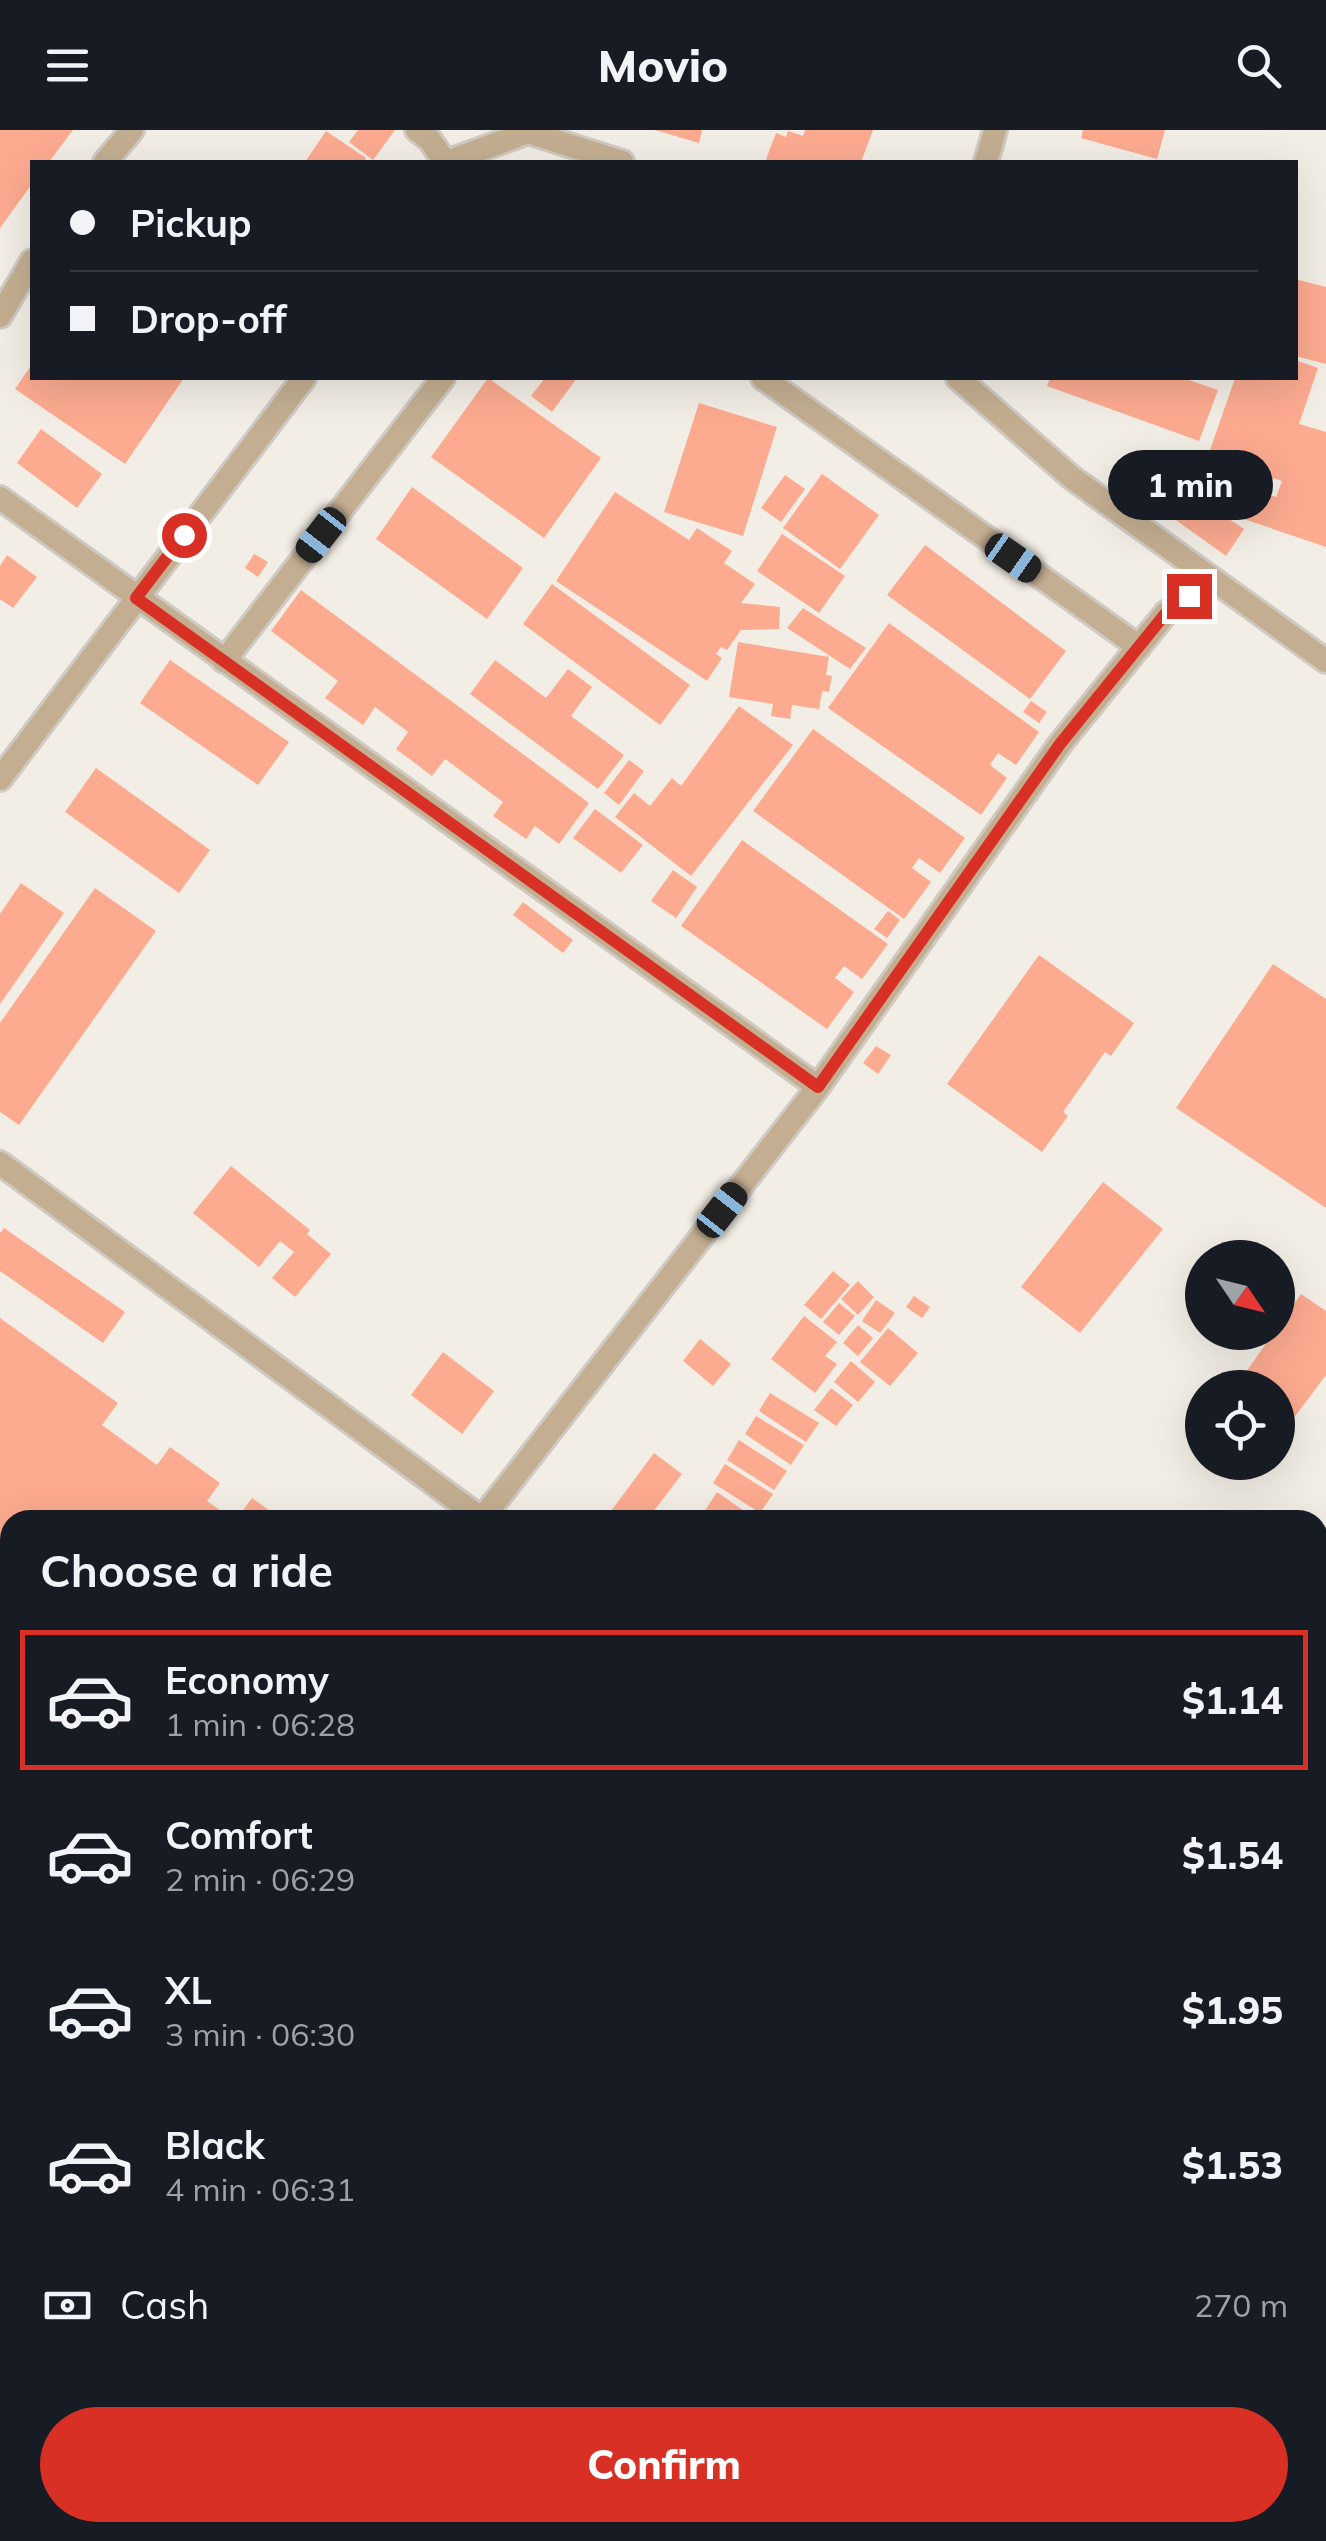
<!DOCTYPE html>
<meta charset="utf-8">
<style>
:root{--surface:#171b24;--page:#20242c;--text:#f1f3f6;--muted:#9ea1a6;--line:#363941;--accent:#d93025}
body{margin:0;font-family:Mulish,sans-serif;background:var(--page);color:var(--text);height:100vh;display:flex;flex-direction:column;font-size:38px;white-space:nowrap}
*{box-sizing:border-box;margin:0}
p{font-size:32px;color:var(--muted)}
.icon{flex:none;width:55px;height:55px;fill:none;stroke:currentColor;stroke-width:2;stroke-linecap:round;stroke-linejoin:round}
.map{position:relative;flex:1;overflow:hidden}
.sheet{position:absolute;left:0px;top:1380px;width:1328px;height:1032px;display:flex;flex-direction:column;background:var(--surface);border-radius:30px 30px 0 0;box-shadow:0 10px 40px #0002}
.sheet>*{flex:none}
.top-card{position:absolute;left:30px;top:30px;width:1268px;height:220px;border-radius:0px;box-shadow:0 10px 40px #0002;display:grid;align-content:center;height:220px;padding:0 40px;background:var(--surface)}
.needle{width:65px;rotate:125deg}
.controls{position:absolute;left:1185px;top:1110px;display:grid;gap:20px}
.controls a{display:grid;place-items:center;width:110px;height:110px;border-radius:50%;background:var(--surface);box-shadow:0 10px 40px #0002;font-size:50px}
.end{position:absolute;width:45px;height:45px;margin:-22px;border:12px solid #d93025;background:#fff;box-shadow:0 0 0 5px #fff}
.from{border-radius:50%}
.bubble{position:absolute;height:70px;border-radius:35px;background:var(--surface);box-shadow:0 10px 40px #0002;font-size:32px;font-weight:800;line-height:70px;text-align:center}
.car{position:absolute;width:30px;height:60px;margin:-30px -15px;border-radius:12px;box-shadow:0 0 8px 2px #0007;background:linear-gradient(#222 24%,#8ab4d8 0 40%,#222 0 76%,#8ab4d8 0 86%,#222 0)}
.top-card b{display:flex;align-items:center;gap:35px;height:95px;font-size:38px}
.top-card b+b{border-top:2px solid var(--line)}
.top-card i{width:25px;height:25px;background:var(--text)}
ul{padding:0;list-style:none}
li{display:flex;align-items:center;gap:30px;height:140px;margin:0 20px 15px;padding:0 20px;border:5px solid transparent;border-radius:0px}
li div{flex:1}
li b{display:block;font-size:38px}
li em{font-style:normal;font-weight:800}
li.current{border-color:var(--accent)}
li>.icon{width:90px;height:90px;stroke-width:1.5}
h2{padding:0 40px;font-size:45px;line-height:120px}
.pay{display:flex;align-items:center;gap:25px;height:110px;padding:0 40px;font-size:38px}
.pay p{margin-inline-start:auto}
.cta{display:flex;gap:20px;margin-top:auto;padding:20px 40px}
.cta a{flex:1;height:115px;border-radius:60px;background:var(--accent);color:#fff;font-size:40px;font-weight:800;line-height:115px;text-align:center}
header{display:flex;justify-content:space-between;align-items:center;height:130px;padding:0 40px;background:var(--surface);font-size:45px;font-weight:800}
.map>svg:first-child{display:block}
</style>
<header><svg class="icon" aria-label="menu" viewBox="0 0 24 24"><path d="M4 6h16M4 12h16M4 18h16"/></svg>Movio<svg class="icon" aria-label="search" viewBox="0 0 24 24"><circle cx="10" cy="10" r="6"/><path d="M15 15l6 6"/></svg></header>
<div class="map">
<svg width="1326" height="2411" viewBox="0 0 1326 2411">
<rect width="100%" height="100%" fill="#f3eee5"/>
<path fill="#fcab90" d="M0,0H73L49,32H32V54L0,98Z
M358,0H395L373,30L349,12Z
M655,0H702L699,13Z
M805,0H873L861,32H765L776,3L786,7L788,1L803,6Z
M1083,0H1165L1157,29L1081,8Z
M326,1L366,28L363,32H305Z
M1295,149L1326,157V234L1295,226Z
M1295,230L1318,238L1299,294L1326,302V417L1241,388L1251,359L1276,367L1282,351L1208,326L1235,248H1295Z
M32,234V248H184L125,334L15,259Z
M488,248L601,328L544,408L431,327Z
M545,248H577L552,282L531,266Z
M1050,248H1183L1218,260L1199,311L1047,256Z
M699,273L777,297L743,406L664,382Z
M41,299L102,344L77,378L17,333Z
M1153,328L1198,358L1193,365L1244,399L1226,426L1130,357Z
M822,344L879,385L840,439L783,398Z
M785,345L805,359L781,392L761,378Z
M412,357L523,438L487,489L376,409Z
M615,362L689,410L697,398L732,421L724,433L755,454L741,473L780,477L779,499L741,500L727,520L721,517L716,524L722,528L707,551L556,451Z
M782,404L845,446L819,483L757,441Z
M925,415L1066,521L1030,569L887,465Z
M254,424L268,432L258,447L245,438Z
M7,425L37,447L13,478L0,469V436Z
M552,454L690,555L660,595L523,494Z
M301,460L589,673L559,714L535,696L526,709L493,686L503,672L445,629L432,646L396,619L408,602L375,577L363,595L325,568L338,551L271,501Z
M803,478L866,518L850,539L787,498Z
M889,493L1039,602L1016,635L998,623L990,635L1007,648L981,685L828,578Z
M738,512L829,527L826,545L832,546L829,562L822,561L819,579L792,575L790,589L771,586L773,574L729,567Z
M170,530L289,612L258,655L140,573Z
M495,530L546,568L568,539L592,557L571,586L624,625L598,659L470,564Z
M1031,571L1047,582L1039,593L1023,582Z
M739,576L793,615L691,746L615,687L634,663L650,676L672,648L681,656Z
M813,599L965,708L940,743L919,728L912,738L931,752L904,789L753,681Z
M629,630L644,641L619,675L604,663Z
M96,638L210,720L179,763L65,682Z
M595,679L643,715L621,743L573,708Z
M742,710L888,814L862,849L844,836L835,848L854,862L827,899L681,796Z
M673,740L697,757L676,788L651,771Z
M21,753L64,783L0,874V784Z
M95,758L156,801L19,995L0,982V893Z
M523,772L573,810L563,823L513,785Z
M888,781L900,790L887,808L874,799Z
M1039,825L1134,893L1111,926L1105,922L1063,982L1068,986L1042,1022L947,954Z
M1273,834L1326,869V1078L1176,978Z
M876,916L891,925L878,944L863,933Z
M231,1036L310,1100L307,1104L331,1124L295,1167L272,1148L294,1122L280,1111L259,1137L193,1083Z
M1103,1052L1163,1099L1080,1203L1021,1157Z
M4,1098L125,1182L103,1213L0,1141V1103Z
M833,1141L850,1155L821,1189L804,1175Z
M858,1151L874,1167L858,1185L841,1169Z
M1301,1164L1326,1181V1245L1278,1309V1258H1235L1274,1202H1278V1197Z
M914,1166L930,1177L922,1188L906,1177Z
M876,1170L895,1183L880,1203L862,1191Z
M839,1173L855,1186L839,1205L823,1192Z
M804,1186L837,1212L825,1226L837,1234L815,1263L771,1229Z
M0,1188L118,1273L102,1295L157,1335L170,1317L220,1353L207,1371L234,1390H10V1610L0,1603Z
M858,1195L873,1208L858,1226L843,1213Z
M888,1198L918,1223L890,1256L860,1232Z
M700,1209L731,1234L713,1256L683,1231Z
M443,1222L494,1261L462,1304L411,1265Z
M851,1231L875,1252L858,1272L834,1252Z
M831,1258L853,1275L836,1296L814,1280Z
M770,1263L819,1293L806,1312L759,1281Z
M756,1286L804,1315L791,1335L745,1304Z
M739,1310L787,1341L774,1360L727,1330Z
M654,1323L682,1344L647,1390H623L611,1381Z
M725,1334L773,1364L760,1383L713,1353Z
M717,1362L750,1385L747,1390H699Z
M252,1368L283,1390H251L241,1383Z
M0,1825L10,1832V1850L0,1864Z
M1326,2062V2137L1318,2149V2074Z
M10,2217V2314L0,2306V2230Z
M1326,2252V2411H1213L1219,2402H1318V2264Z
M130,2402H326L320,2411H142Z
M931,2402H985L979,2411H925Z"/>
<g fill="none" stroke-linecap="round" stroke-linejoin="round">
<g stroke="#cecac2" stroke-width="28">
<path id="lane" d="M417,0L430,10L445,32
M105,32L132,0
M447,32L528,2L622,32
M986,32L995,0
M0,186L32,131
M763,248L1139,517
M958,248L1071,347L1326,531
M0,368L818,957
M224,531L443,248
M0,649L304,248
M0,1033L482,1389
M481,1390L818,957L1060,614L1166,483L1212,449
M1318,1421L1326,1410
M0,1729L10,1736
M1318,1742L1326,1731
M0,2075L10,2061
M1318,2199L1326,2187
M1042,2402L1051,2411
M0,2405L6,2411
M558,2411L565,2402
M810,2411L817,2402
M1159,2411L1165,2402"/>
</g>
<use href="#lane" stroke="#c3ae91" stroke-width="22"/>
</g>
<g fill="none" stroke-linecap="round" stroke-linejoin="round">
<path stroke="#d93025" stroke-width="12" d="M184,405L136,468L818,957L1060,614L1166,483L1189,466"/>
</g>
</svg>
<div class="controls">
<a><svg class="needle" viewBox="-14 -14 28 28"><path d="M0-13l5 13h-10z" fill="#e53935"/><path d="M0 13l5-13h-10z" fill="#9ea1a6"/></svg></a>
<a><svg class="icon" aria-label="locate" viewBox="0 0 24 24"><circle cx="12" cy="12" r="6"/><path d="M12 2v4M12 18v4M2 12h4M18 12h4"/></svg></a>
</div>
<i class="end from" style="left:184px;top:405px"></i>
<i class="end" style="left:1189px;top:466px"></i>
<div class="bubble" style="left:1108px;top:320px;width:165px">1 min</div>
<i class="car" style="left:321px;top:405px;rotate:218deg"></i>
<i class="car" style="left:1013px;top:428px;rotate:125deg"></i>
<i class="car" style="left:722px;top:1080px;rotate:38deg"></i>
<div class="top-card">
<b><i class="from"></i>Pickup</b>
<b><i></i>Drop-off</b>
</div>
<section class="sheet">
<h2>Choose a ride</h2>
<ul>
<li class="current"><svg class="icon" aria-label="car" viewBox="0 0 24 24"><path d="M5 17H2v-5l4-1 3-4h7l3 4 3 1v5h-3M9 17h6M6 11h13"/><circle cx="7" cy="17" r="2"/><circle cx="17" cy="17" r="2"/></svg><div><b>Economy</b><p>1 min · 06:28</p></div><em>$1.14</em></li>
<li><svg class="icon" aria-label="car" viewBox="0 0 24 24"><path d="M5 17H2v-5l4-1 3-4h7l3 4 3 1v5h-3M9 17h6M6 11h13"/><circle cx="7" cy="17" r="2"/><circle cx="17" cy="17" r="2"/></svg><div><b>Comfort</b><p>2 min · 06:29</p></div><em>$1.54</em></li>
<li><svg class="icon" aria-label="car" viewBox="0 0 24 24"><path d="M5 17H2v-5l4-1 3-4h7l3 4 3 1v5h-3M9 17h6M6 11h13"/><circle cx="7" cy="17" r="2"/><circle cx="17" cy="17" r="2"/></svg><div><b>XL</b><p>3 min · 06:30</p></div><em>$1.95</em></li>
<li><svg class="icon" aria-label="car" viewBox="0 0 24 24"><path d="M5 17H2v-5l4-1 3-4h7l3 4 3 1v5h-3M9 17h6M6 11h13"/><circle cx="7" cy="17" r="2"/><circle cx="17" cy="17" r="2"/></svg><div><b>Black</b><p>4 min · 06:31</p></div><em>$1.53</em></li>
</ul>
<div class="pay"><svg class="icon" aria-label="cash" viewBox="0 0 24 24"><path d="M3 7h18v10H3z"/><circle cx="12" cy="12" r="2"/></svg>Cash<p>270 m</p></div>
<div class="cta"><a>Confirm</a></div>
</section>
</div>
